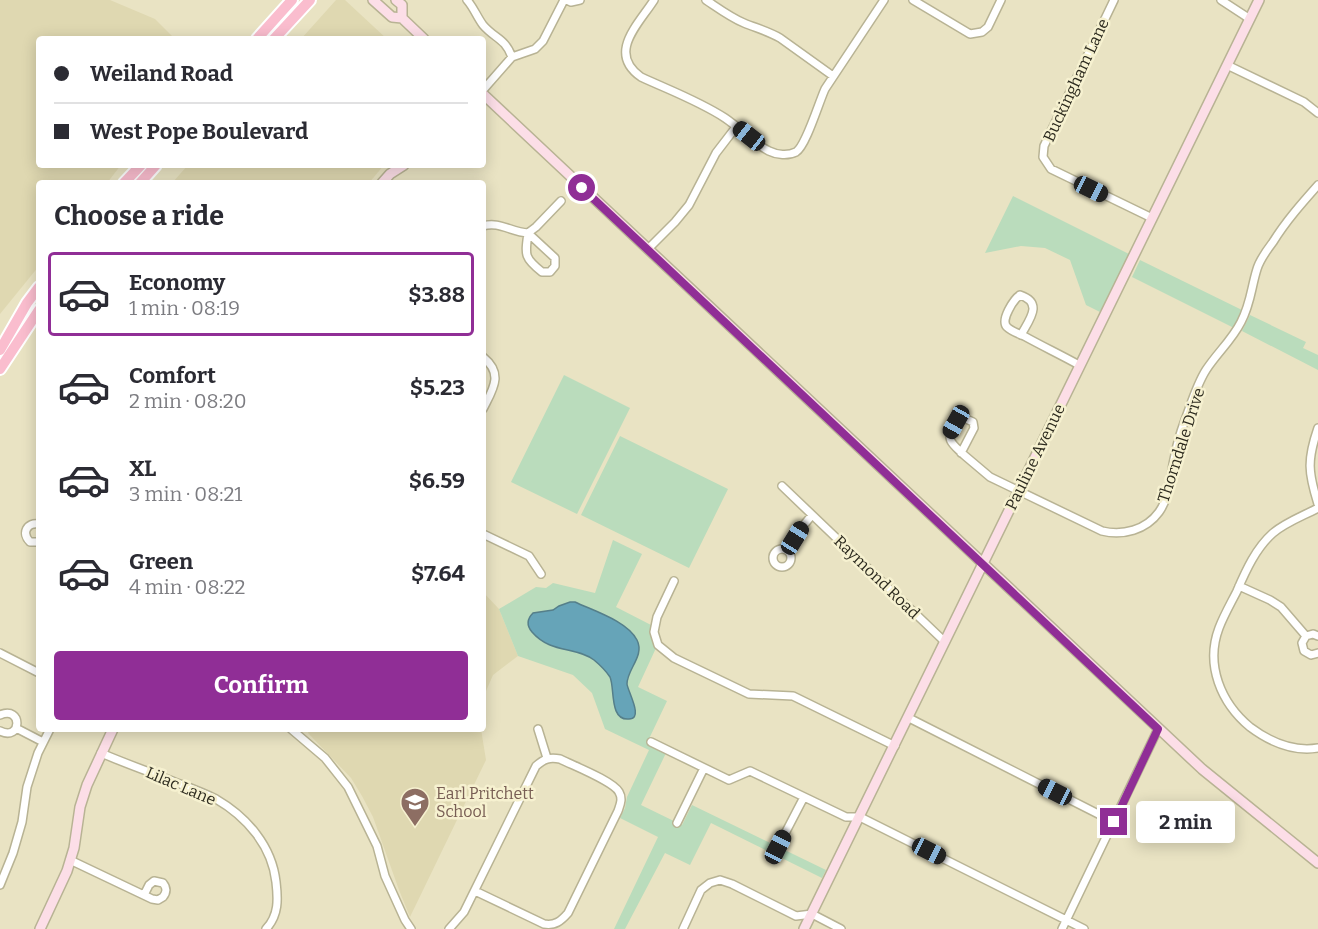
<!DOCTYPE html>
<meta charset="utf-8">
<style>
:root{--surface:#fff;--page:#f7f7f7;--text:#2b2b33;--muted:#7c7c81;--line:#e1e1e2;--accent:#902e96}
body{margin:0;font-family:Bitter,serif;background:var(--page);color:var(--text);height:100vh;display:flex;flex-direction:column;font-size:22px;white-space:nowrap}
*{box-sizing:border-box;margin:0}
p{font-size:20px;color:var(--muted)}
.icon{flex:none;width:33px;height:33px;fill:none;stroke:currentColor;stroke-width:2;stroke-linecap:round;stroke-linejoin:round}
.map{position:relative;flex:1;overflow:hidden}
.panel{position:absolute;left:36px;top:180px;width:450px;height:552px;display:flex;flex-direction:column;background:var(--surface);border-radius:6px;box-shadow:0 3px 15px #0003}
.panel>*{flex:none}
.guide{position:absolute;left:36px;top:36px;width:450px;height:132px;border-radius:6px;box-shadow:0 3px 15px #0003;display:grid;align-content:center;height:132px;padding:0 18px;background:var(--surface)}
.end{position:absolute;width:27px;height:27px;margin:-14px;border:8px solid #902e96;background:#fff;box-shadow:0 0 0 3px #fff}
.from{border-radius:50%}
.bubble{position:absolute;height:42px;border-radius:6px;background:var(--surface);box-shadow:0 3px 15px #0003;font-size:20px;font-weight:700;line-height:42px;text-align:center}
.car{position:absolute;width:18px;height:36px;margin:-18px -9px;border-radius:8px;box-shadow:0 0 4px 2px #0007;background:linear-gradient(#222 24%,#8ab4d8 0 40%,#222 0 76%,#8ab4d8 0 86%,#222 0)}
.guide b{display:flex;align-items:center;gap:21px;height:57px;font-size:22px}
.guide b+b{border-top:2px solid var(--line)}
.guide i{width:15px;height:15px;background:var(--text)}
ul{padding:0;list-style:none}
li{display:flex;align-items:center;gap:18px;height:84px;margin:0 12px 9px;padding:0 6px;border:3px solid transparent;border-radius:6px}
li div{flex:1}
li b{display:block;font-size:22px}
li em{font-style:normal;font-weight:700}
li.on{border-color:var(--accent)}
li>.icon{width:54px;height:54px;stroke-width:1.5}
h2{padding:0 18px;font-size:27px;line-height:72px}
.button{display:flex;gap:12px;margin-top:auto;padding:12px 18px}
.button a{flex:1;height:69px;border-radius:6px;background:var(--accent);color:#fff;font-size:24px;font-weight:700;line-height:69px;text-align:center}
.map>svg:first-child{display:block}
</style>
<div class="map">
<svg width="1318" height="929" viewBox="0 0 1318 929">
<rect width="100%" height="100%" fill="#e9e3c3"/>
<path fill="#dfd8b1" d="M0,0H110L155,19L175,39H39V165H121L107,183H39V266L0,314Z
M336,0H345L387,39H301Z
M188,165H384L369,183H172Z
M483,592L499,609L518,656L493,675L483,698Z
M310,729H481L486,760L410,917L399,890L373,817L362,796L351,778L308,733Z"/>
<path fill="#badcbc" d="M1013,196L1129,254L1100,312L1086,305L1070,260L1045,248L1021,246L985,253Z
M1140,260L1242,310L1234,328L1132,277Z
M1250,315L1306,342L1303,348L1318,355V370L1242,331Z
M564,375L630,408L577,514L511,482Z
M620,436L728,489L689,568L581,515Z
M613,540L642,554L616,607L651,625L652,640L656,648L638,687L667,701L647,743L666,753L641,805L682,825L692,805L826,870L822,878L711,823L690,865L665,853L625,929H614L658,837L620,818L625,808L627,797L649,750L605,729L592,693L573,675L518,656L499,609L536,587L546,588L553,583L595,593Z"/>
<path fill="#66a4b8" stroke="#557f8a" stroke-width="1.5" d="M570,602H575C594,611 627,621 637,640C645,656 627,669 627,684C628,692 644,719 629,719C609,721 615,688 610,677C606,671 600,665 594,660C575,646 551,654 532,632C526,625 527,619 533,613L553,610L559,606Z"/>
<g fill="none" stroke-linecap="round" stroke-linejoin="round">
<g stroke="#b8b394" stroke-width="10">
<path id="street" d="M467,0C474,8 477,17 483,25C495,39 505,38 512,57
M567,0L571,2L580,0
M654,0C638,25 607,53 641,77C669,90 699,101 725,118C740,128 753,143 769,151C777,155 788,156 796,152C806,146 819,102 825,89L884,0
M706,0C718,8 730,17 744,23C756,28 768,31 780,38L833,76
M913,0L970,34L982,32L988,27L1001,0
M1114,0L1044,146L1043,157L1051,169L1152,218
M1221,0L1250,19
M1227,65L1304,102L1318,113
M483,90L512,57L535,49L543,41L564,0
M483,226C499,221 511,232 528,233L536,227L561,201
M528,233L555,258V266L550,272H542C524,258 525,255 528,233Z
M648,249L675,222L689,205L716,153L736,127
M1021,335C1029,320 1044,303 1020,295C1014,299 1000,320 1007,327C1011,331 1019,334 1024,336C1042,346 1061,355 1079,365
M483,357C504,374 493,389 483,409
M1318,428C1307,460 1308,472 1318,504
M961,453L974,428L973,422L964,418C958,420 956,421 953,427C945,441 954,445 964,455L990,477L1102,531C1123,536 1146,530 1159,512C1171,495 1170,474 1175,455C1177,443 1181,431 1185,420C1191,404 1197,384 1206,370C1217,353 1232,340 1241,322C1251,303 1251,288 1257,269C1260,259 1267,250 1273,242C1286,221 1302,203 1318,185
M782,486L945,642
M1318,508C1303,516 1286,522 1273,533C1256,548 1246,570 1237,591C1231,603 1224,615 1219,628C1205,665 1221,703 1250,727C1270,742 1293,752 1318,748
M39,524C27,522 21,533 30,542H39
M483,534L529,556L541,574
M773 558a9 9 0 1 1 18 0a9 9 0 1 1-18 0Z
M788,551L803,526L812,515
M674,581L657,617L654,632L658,645L674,658L749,694L793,696L895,746
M1239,586L1270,600L1281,607L1306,636
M1306,636L1302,643L1304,651L1311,655L1318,653
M1306,636L1313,634L1318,636
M0,653L39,673
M0,715C23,705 22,742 0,731
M909,718L1114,822
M16,728L43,742
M291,729L325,758L348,787L377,846L385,876L405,920L411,929
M538,729L547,758
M651,742L729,780L750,771L846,817H860L1084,929
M101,753C122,762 144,770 165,778C182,785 200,791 216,799C247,817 272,846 276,882C278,899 279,915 266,929
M677,823L704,768
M778,847L804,797
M70,860L152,899L158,900L163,897C167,892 167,888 163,883L154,881L149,885L144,895
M0,885L13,853L22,822L27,787L38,753L50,729
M449,929L464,912L536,766C544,759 549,757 560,759C574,766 613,781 619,792C623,799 620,805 618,811L568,913C561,921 555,926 544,924L475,891
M683,929L701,890L710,883L720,880L732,884L796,916L812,914L841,929
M1062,929L1158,729"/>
</g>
<g stroke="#b8b394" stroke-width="12">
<path id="secondary" d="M373,0L392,17L402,18L424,39
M396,0L402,5V18
M483,94L1202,769L1318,863
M382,183L390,174L404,165
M40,929L67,871L74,848L80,807L87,785L113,729
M804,929L1259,0"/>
</g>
<g stroke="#fff" stroke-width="14">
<path id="primary" d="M257,39L292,0
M274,39L310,0
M124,183L141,165
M140,183L156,165
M0,350L27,303L39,287
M0,369L39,310"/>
</g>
<use href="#street" stroke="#fff" stroke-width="7"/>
<use href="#secondary" stroke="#fcdee7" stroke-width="9"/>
<use href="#primary" stroke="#fabdce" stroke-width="10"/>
</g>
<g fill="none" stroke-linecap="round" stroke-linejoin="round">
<path stroke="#902e96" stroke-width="8" d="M582,188L1158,729L1114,822"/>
</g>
<defs>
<g id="school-pin" transform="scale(1.5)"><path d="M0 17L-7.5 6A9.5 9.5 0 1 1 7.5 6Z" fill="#8d6e63" stroke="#f6f1d0"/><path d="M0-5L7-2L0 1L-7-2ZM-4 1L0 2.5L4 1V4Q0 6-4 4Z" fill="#fff"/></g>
</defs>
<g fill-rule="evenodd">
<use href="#school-pin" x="415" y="802"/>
</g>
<g text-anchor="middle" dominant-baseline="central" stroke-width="5" stroke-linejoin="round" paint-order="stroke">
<g font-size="16" fill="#2c2a1e" stroke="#f6f1d0">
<text transform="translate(1076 80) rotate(-65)">Buckingham Lane</text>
<text transform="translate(1181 445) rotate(-72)">Thorndale Drive</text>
<text transform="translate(1035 457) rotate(-64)">Pauline Avenue</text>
<text transform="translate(877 577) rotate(44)">Raymond Road</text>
<text transform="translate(181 786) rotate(23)">Lilac Lane</text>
</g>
<g font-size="16" fill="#785e54" stroke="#f6f1d0" text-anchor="start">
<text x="436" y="793">Earl Pritchett<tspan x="436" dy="18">School</tspan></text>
</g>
</g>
</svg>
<i class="end from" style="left:582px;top:188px"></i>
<i class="end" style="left:1114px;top:822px"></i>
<div class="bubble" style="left:1136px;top:801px;width:99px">2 min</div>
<i class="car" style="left:749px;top:136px;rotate:308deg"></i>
<i class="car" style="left:1091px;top:189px;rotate:116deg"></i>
<i class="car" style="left:956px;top:422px;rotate:209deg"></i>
<i class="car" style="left:795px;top:538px;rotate:32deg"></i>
<i class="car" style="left:1055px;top:792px;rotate:297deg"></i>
<i class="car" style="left:778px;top:847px;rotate:27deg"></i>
<i class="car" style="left:929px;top:851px;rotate:117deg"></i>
<div class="guide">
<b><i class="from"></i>Weiland Road</b>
<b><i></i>West Pope Boulevard</b>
</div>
<section class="panel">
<h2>Choose a ride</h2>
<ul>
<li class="on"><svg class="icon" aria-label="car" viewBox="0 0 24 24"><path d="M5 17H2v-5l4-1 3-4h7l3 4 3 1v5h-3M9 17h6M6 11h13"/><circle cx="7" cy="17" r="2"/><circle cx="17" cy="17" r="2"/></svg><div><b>Economy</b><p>1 min · 08:19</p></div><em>$3.88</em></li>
<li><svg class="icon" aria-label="car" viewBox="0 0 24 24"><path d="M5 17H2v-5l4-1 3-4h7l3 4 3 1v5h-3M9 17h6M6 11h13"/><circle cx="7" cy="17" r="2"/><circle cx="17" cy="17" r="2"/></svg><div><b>Comfort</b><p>2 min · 08:20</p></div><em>$5.23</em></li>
<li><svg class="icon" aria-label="car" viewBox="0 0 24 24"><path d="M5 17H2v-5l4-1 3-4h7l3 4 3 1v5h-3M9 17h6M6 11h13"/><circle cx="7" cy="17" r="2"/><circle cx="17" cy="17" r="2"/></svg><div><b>XL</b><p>3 min · 08:21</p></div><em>$6.59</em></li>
<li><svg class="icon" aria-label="car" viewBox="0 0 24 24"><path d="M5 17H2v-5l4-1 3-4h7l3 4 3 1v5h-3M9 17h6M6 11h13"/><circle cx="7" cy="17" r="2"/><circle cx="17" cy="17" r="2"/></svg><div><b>Green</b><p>4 min · 08:22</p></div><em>$7.64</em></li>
</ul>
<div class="button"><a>Confirm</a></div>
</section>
</div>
